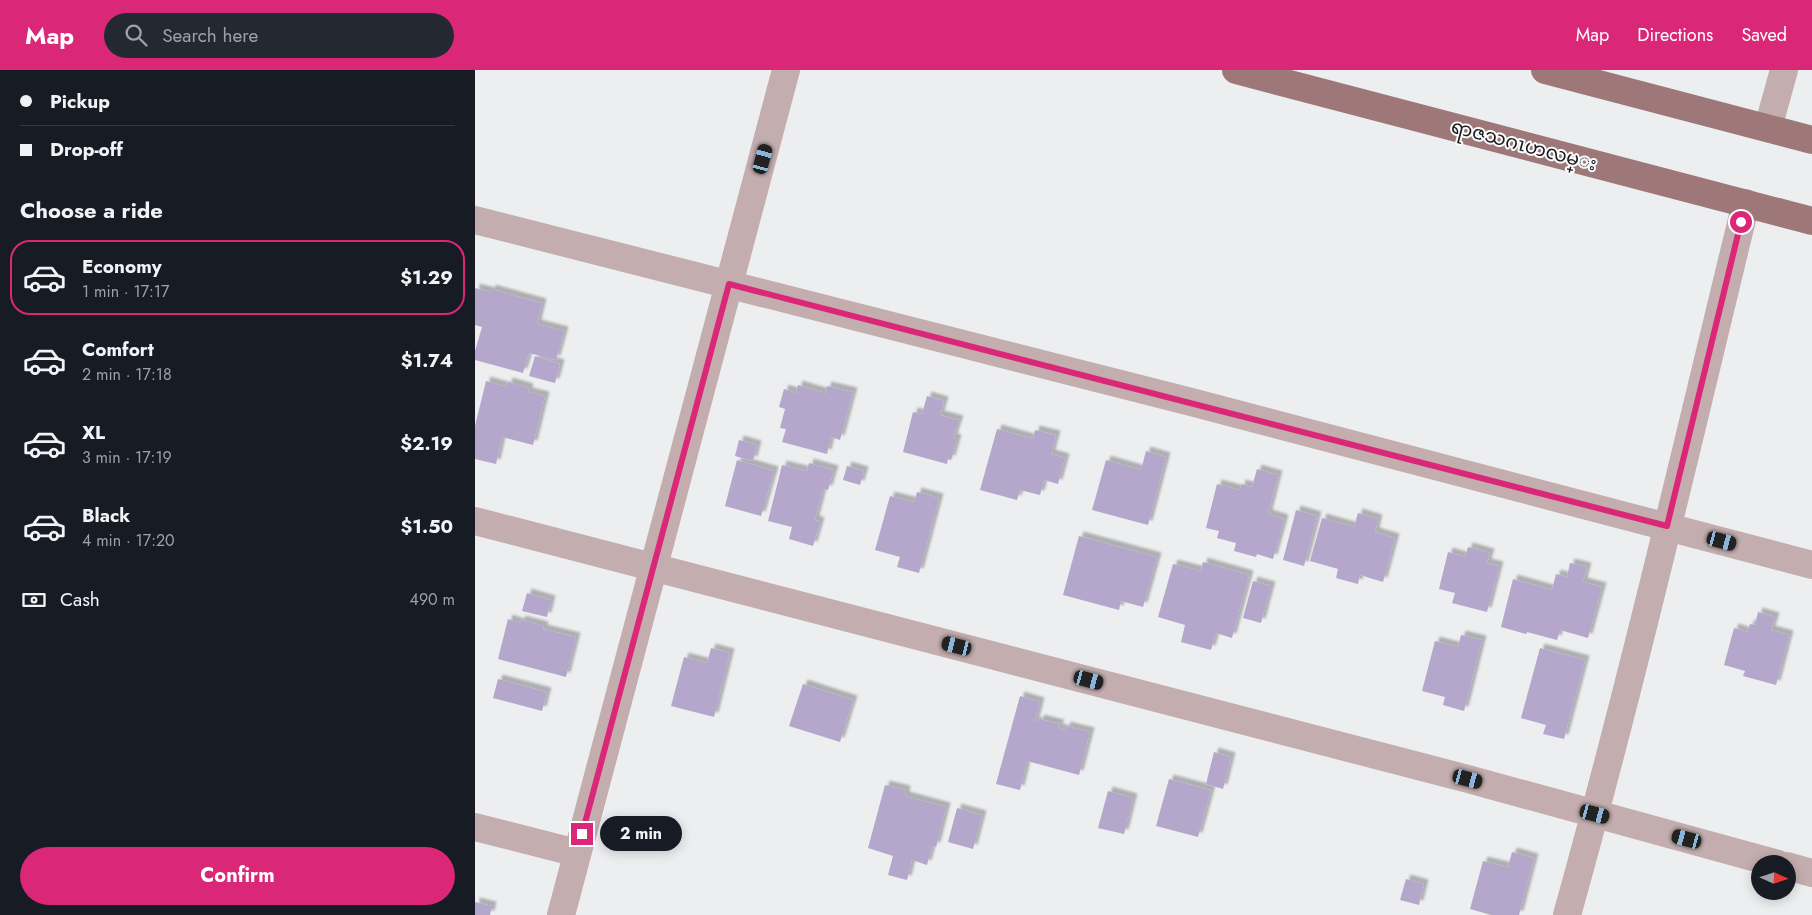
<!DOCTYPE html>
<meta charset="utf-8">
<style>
:root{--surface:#171b24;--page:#242831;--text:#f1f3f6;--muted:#9ea1a6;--line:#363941;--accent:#db2777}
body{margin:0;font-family:Jost,"Noto Sans Myanmar",sans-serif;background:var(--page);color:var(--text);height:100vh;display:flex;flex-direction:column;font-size:19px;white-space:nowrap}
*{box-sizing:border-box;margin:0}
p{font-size:16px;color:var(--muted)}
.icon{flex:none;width:28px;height:28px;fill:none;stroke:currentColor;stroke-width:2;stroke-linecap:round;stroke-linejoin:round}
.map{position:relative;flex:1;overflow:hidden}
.drawer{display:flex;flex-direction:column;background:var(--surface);width:475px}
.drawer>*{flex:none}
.hud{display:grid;align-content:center;height:110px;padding:0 20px;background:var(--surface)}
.needle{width:32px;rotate:93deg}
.fabs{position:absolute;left:1276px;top:785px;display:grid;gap:10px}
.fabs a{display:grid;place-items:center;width:45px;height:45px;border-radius:50%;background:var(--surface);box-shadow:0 2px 12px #0003;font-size:25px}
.end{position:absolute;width:22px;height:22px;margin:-11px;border:6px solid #db2777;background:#fff;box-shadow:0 0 0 2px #fff}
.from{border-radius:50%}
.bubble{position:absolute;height:35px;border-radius:18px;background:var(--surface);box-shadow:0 2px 12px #0003;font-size:16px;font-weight:700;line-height:35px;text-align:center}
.car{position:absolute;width:15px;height:30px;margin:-15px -8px;border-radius:6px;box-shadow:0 0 4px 1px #0007;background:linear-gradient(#222 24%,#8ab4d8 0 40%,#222 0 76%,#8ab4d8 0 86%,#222 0)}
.hud b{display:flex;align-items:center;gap:18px;height:48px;font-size:19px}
.hud b+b{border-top:1px solid var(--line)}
.hud i{width:12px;height:12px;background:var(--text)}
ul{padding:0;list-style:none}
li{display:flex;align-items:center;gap:15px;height:75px;margin:0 10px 8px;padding:0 10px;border:2px solid transparent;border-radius:20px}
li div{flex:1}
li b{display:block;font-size:19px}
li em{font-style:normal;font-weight:700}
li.current{border-color:var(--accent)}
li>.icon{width:45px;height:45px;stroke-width:1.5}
h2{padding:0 20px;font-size:22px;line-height:60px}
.pay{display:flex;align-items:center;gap:12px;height:55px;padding:0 20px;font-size:19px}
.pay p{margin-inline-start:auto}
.cta{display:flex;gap:10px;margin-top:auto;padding:10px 20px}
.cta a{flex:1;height:58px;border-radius:30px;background:var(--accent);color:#fff;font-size:20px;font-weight:700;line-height:58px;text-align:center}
header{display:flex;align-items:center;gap:30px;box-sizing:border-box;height:70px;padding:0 25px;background:var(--accent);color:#fff}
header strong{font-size:24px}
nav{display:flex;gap:28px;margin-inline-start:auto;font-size:18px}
.search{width:350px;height:45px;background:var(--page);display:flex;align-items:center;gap:12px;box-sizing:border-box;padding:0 18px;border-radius:28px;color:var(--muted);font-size:19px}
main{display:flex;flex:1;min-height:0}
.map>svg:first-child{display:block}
</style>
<header>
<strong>Map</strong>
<div class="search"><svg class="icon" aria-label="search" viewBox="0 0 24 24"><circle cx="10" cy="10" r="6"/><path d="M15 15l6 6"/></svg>Search here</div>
<nav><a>Map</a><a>Directions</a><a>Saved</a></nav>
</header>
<main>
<section class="drawer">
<div class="hud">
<b><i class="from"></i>Pickup</b>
<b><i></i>Drop-off</b>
</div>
<h2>Choose a ride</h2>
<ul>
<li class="current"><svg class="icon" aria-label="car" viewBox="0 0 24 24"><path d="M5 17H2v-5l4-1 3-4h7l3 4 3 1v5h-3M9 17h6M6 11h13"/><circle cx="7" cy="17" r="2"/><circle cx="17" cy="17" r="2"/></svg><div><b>Economy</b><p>1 min · 17:17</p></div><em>$1.29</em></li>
<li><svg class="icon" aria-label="car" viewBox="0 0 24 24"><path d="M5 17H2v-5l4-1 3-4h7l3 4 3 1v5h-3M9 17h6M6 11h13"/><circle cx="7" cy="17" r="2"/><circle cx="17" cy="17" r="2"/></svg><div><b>Comfort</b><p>2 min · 17:18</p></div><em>$1.74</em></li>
<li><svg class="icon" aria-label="car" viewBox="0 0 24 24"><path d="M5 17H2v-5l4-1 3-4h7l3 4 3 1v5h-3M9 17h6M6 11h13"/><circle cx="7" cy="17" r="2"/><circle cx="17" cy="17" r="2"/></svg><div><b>XL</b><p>3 min · 17:19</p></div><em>$2.19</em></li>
<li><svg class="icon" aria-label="car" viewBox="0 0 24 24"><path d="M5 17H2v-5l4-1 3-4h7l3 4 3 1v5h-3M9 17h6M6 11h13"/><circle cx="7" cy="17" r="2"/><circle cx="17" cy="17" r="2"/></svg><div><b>Black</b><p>4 min · 17:20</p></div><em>$1.50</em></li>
</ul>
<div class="pay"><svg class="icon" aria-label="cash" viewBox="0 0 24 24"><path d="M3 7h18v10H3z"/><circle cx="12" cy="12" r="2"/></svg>Cash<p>490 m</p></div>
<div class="cta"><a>Confirm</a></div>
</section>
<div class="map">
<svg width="1337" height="845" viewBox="0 0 1337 845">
<defs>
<filter id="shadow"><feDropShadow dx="4.5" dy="-4.5" stdDeviation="1" flood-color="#0004"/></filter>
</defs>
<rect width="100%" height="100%" fill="#eceef0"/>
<path fill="#b5a6cc" filter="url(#shadow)" d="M0,218L16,222V219L67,233L62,254L89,261L81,290L54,283L48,303L0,290V281L7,257L0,255Z
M60,286L85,294L80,313L54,306Z
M11,311L32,317L33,312L54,318L53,322L70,326L58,375L27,367L21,394L0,389V356Z
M323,315L350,323L352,316L378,322L365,370L356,367L352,384L307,372L311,359L305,358L310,339L304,337L309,319L321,323Z
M452,326L469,331L465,345L484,350L478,368L482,369L476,390L473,389L472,394L428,382L438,342L447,344Z
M522,359L558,369L560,360L581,365L576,384L590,388L583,414L569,410L565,425L545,420L542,430L505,420Z
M264,370L282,375L278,391L260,386Z
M671,381L691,387L673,455L617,440L631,390L666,400Z
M262,390L299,401L286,446L250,436Z
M334,393L359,400L353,420L348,419L340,450L345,452L338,476L314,469L317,457L293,451L307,395L332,401Z
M372,396L389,401L385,415L368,410Z
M782,399L803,405L793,444L809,449L798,489L782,484L781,487L759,481L761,473L742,468L744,461L731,458L742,414L765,420L766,414L777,417Z
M442,422L464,428L444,503L422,497L425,487L400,480L415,426L439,432Z
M821,440L842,446L829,496L808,490Z
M883,443L903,449L900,462L920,468L908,512L885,505L883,514L861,508L863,499L835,491L847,448L879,457Z
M604,466L682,487L668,537L646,531L644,540L588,525Z
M993,477L1015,483L1012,493L1024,496L1012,542L977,533L980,523L964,519L973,482L990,487Z
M728,492L774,505L757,568L741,563L736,580L706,572L710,555L683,547L698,494L726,501Z
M1095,493L1112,497L1108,512L1127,517L1113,568L1085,560L1082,570L1052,562L1051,564L1026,557L1038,509L1077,520L1081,504L1092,507Z
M778,511L796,516L786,553L768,548Z
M52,523L76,530L72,547L47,541Z
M1283,542L1300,547L1296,560L1314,565L1301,615L1268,606L1270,601L1249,595L1259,558L1272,562L1275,554L1280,555Z
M33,549L45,553L46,550L69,556L68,559L101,567L91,607L23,589Z
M986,565L1007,570L989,641L968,635L970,627L947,621L960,571L983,577Z
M236,578L255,583L239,647L196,636L209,587L232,593Z
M1065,578L1110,590L1089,669L1068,664L1071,655L1046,648Z
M23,609L72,622L67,641L18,628Z
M328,614L378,630L365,672L314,656Z
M545,626L565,632L560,652H564L565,649L585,654L583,658L590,660L591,656L615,662L604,705L552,691L545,720L521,714Z
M739,682L756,687L748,719L731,714Z
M694,709L736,720L723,767L681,756Z
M410,715L431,720L430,726L471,737L461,777L457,776L452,795L437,790L432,810L413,805L418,786L393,778Z
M633,721L658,728L649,764L623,758Z
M482,738L507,745L498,779L473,772Z
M1037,782L1059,788L1044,845H1016L995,839L1008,791L1033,797Z
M931,809L949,814L944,835L925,830Z
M0,832L17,836L15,845H0Z"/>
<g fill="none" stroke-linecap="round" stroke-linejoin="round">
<path stroke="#c3adae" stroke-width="28" d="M1293,58L1309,0
M0,150C447,262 892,376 1337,495
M0,451L993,709L1303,794
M0,757L102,783
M1312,796L1337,803
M86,845L311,0
M1092,845C1158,609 1213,371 1271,133"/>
<path stroke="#9e7779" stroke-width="28" d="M761,0L1337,151
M1070,0L1337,70"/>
</g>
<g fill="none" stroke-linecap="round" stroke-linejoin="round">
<path stroke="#db2777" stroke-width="6" d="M107,764L254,214L1192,456L1266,152"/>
</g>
<g text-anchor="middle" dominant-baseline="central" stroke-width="4" stroke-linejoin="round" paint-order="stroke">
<g font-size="19" fill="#181819" stroke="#f9fbfd">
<text transform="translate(1049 75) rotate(15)">ရာဇသဂၤဟလမ္း</text>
</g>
</g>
</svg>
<div class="fabs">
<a><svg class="needle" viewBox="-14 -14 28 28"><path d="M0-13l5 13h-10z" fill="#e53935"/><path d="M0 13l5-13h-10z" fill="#9ea1a6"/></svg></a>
</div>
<i class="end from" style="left:1266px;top:152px"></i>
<i class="end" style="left:107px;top:764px"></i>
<div class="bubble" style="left:125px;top:746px;width:82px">2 min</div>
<i class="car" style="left:288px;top:89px;rotate:15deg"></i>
<i class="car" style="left:1247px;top:471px;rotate:105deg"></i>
<i class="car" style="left:482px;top:576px;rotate:284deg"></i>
<i class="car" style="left:614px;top:610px;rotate:105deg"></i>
<i class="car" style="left:993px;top:709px;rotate:105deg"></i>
<i class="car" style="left:1120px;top:744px;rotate:105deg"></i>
<i class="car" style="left:1212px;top:769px;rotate:285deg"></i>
</div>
</main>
